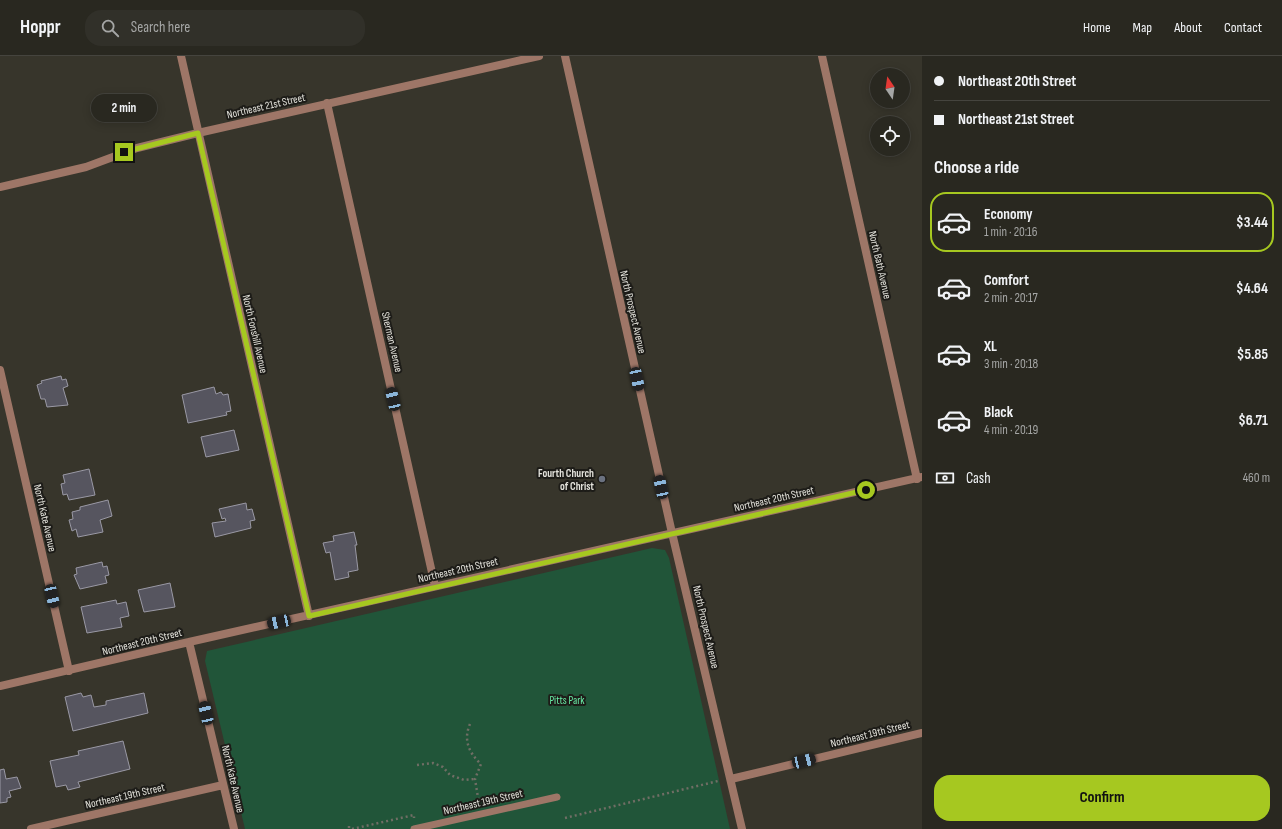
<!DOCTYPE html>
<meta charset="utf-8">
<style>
:root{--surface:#292820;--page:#313029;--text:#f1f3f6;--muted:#a5a6a5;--line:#45443e;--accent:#a6c820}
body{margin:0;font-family:"Sofia Sans Condensed",sans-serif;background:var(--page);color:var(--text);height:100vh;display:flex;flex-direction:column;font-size:15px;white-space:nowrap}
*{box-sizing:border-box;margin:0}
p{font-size:13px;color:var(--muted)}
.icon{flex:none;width:22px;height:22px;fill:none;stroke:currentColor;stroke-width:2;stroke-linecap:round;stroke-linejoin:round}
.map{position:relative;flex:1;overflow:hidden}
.side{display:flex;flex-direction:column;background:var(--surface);width:360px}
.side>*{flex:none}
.guide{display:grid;align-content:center;height:88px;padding:0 12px;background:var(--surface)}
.needle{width:26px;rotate:347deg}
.controls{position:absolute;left:870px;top:12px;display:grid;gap:8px}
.controls a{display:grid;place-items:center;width:40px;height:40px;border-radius:50%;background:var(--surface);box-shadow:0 2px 10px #0003,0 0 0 1px var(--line);font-size:20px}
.end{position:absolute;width:18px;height:18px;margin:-9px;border:5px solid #a6c820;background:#111;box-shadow:0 0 0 2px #111}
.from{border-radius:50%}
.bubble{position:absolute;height:28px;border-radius:14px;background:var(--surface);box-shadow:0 2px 10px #0003,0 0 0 1px var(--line);font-size:13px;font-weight:700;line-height:28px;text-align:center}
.car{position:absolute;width:12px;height:24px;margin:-12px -6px;border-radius:5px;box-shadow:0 0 3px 1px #0007;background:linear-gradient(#222 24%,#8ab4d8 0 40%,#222 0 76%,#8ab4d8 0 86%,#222 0)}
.guide b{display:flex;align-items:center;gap:14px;height:38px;font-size:15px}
.guide b+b{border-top:1px solid var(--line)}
.guide i{width:10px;height:10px;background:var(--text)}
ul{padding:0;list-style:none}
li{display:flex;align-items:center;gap:12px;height:60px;margin:0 8px 6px;padding:0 4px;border:2px solid transparent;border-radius:16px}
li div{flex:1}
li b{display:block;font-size:15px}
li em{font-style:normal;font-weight:700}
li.active{border-color:var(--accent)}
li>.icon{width:36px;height:36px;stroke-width:1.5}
h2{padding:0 12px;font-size:18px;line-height:48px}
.pay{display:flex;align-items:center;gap:10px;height:44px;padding:0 12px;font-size:15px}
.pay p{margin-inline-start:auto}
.action{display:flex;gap:8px;margin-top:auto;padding:8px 12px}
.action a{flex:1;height:46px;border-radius:16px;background:var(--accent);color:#111;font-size:16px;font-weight:700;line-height:46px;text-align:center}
header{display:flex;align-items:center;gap:24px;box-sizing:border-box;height:56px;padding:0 20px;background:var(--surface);border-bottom:1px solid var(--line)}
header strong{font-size:19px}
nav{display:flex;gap:22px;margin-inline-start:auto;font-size:14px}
.search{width:280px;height:36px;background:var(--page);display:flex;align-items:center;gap:10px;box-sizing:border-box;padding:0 14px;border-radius:16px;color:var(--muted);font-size:15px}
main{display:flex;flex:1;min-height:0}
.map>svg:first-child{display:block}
</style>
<header>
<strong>Hoppr</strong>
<div class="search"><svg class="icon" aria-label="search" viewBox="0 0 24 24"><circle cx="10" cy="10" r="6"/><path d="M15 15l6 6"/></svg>Search here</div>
<nav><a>Home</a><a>Map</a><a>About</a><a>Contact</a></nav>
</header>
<main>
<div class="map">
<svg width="922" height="773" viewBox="0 0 922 773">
<rect width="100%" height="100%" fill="#37352b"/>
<path fill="#215539" d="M652,492L665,494L669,502L730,773H245L205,605L207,595Z"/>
<path fill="#56555f" stroke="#9a99a5" d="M61,320L62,324L66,323L68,330L63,332L68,349L47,351L45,343H41L37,329L42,327L41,325Z
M214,331L216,338L221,336L223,339L228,338L231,355L226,356L227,359L188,367L182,339Z
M234,374L239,394L206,401L201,381Z
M89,413L95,439L69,444L67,438L63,439L61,428L65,427L63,419Z
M108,444L112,460L100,464L103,476L78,481L76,473L72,475L69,464L73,463L72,456L80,454V451Z
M246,447L247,454L252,453L255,464L250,465L251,472L215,481L212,467L226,465L225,462L222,463L219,453Z
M354,476L357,489H355L358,514L348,516L349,521L335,524L330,496L326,497L323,487L334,485L333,480Z
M102,506L103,511L107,510L109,519L105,520L107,527L80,533L74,519L77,518L76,512Z
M170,527L175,551L144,556L138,534Z
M116,544L117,548L126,546L129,560L120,562L122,571L87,577L81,551Z
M81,637L83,641L91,639L94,651L106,649V645L144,637L148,657L73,675L65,641Z
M123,685L130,713L78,726L80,731L68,734L66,729L56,731L50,705L79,699L78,695Z
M4,713L6,723L17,721L21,732L9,735L11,741L7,742V746L0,747V714Z"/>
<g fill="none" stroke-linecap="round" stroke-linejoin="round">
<path stroke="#706e65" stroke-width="2.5" stroke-dasharray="2 3" stroke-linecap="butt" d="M470,668C463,684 469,697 481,708L475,723L479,748
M417,709L433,707L443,711L450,719L464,724L475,723
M565,762L718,725
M349,770V773
M352,773L414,759V762"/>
<path stroke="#9e7667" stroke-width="7" d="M414,773L557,741"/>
<path stroke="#9e7667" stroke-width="8" d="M181,0L309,560
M565,0L672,477L742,773
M822,0L917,423
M327,47L435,530
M0,131L86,111L137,92L198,77L539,0
M0,314L69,615
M189,586L234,773
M0,630L189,586L922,421
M731,723L922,677
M31,773L223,729"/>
</g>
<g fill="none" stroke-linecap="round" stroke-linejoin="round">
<path stroke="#a6c820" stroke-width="5" d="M124,96L198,77L309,560L866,434"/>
</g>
<circle fill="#6b7280" stroke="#1d1c18" stroke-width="1.5" cx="602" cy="423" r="4"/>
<g text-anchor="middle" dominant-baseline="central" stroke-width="4" stroke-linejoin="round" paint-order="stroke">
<g font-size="11" fill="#e4e3dc" stroke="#1d1c18">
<text transform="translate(266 50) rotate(-13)">Northeast 21st Street</text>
<text transform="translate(880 209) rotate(77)">North Bath Avenue</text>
<text transform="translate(633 256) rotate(77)">North Prospect Avenue</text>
<text transform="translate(255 278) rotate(77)">North Fonshill Avenue</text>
<text transform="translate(392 286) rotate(77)">Sherman Avenue</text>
<text transform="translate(774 443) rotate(-13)">Northeast 20th Street</text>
<text transform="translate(45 462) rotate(77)">North Kate Avenue</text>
<text transform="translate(458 514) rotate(-13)">Northeast 20th Street</text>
<text transform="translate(706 571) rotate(77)">North Prospect Avenue</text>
<text transform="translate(142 586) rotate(-14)">Northeast 20th Street</text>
<text transform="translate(870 678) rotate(-14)">Northeast 19th Street</text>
<text transform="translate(233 723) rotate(77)">North Kate Avenue</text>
<text transform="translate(125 740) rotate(-13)">Northeast 19th Street</text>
<text transform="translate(483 746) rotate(-13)">Northeast 19th Street</text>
</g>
<g font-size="11" font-weight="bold" fill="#e4e3dc" stroke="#1d1c18" text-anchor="end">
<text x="594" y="417">Fourth Church<tspan x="594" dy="13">of Christ</tspan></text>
</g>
<g font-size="11" fill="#6aefa8" stroke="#1d1c18">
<text x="567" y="644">Pitts Park</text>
</g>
</g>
</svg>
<div class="controls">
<a><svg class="needle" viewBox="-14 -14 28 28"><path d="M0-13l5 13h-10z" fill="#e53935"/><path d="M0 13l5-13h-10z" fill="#a5a6a5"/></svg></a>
<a><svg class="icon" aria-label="locate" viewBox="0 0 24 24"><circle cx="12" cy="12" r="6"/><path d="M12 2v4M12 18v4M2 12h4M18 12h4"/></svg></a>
</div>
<i class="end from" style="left:866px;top:434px"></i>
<i class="end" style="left:124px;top:96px"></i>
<div class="bubble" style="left:91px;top:38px;width:66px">2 min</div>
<i class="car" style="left:637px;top:323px;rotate:168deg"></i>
<i class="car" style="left:393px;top:343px;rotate:347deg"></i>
<i class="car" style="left:661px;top:431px;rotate:348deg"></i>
<i class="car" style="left:52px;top:540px;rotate:167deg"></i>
<i class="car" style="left:279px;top:566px;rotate:258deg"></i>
<i class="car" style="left:206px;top:657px;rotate:347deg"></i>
<i class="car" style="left:804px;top:705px;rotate:77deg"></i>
</div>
<section class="side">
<div class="guide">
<b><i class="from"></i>Northeast 20th Street</b>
<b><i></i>Northeast 21st Street</b>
</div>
<h2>Choose a ride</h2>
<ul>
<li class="active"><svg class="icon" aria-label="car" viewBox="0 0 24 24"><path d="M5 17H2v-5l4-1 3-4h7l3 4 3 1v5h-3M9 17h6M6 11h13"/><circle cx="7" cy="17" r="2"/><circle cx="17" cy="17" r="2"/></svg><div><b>Economy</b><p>1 min · 20:16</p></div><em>$3.44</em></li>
<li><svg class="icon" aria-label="car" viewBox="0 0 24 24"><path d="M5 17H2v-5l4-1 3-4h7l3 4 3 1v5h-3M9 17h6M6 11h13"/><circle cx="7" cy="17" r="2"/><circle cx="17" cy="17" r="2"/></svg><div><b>Comfort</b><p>2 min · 20:17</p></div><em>$4.64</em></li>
<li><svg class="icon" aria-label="car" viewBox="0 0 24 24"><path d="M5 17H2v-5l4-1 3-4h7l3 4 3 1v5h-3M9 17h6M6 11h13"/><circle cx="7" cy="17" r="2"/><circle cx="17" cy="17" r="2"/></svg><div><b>XL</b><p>3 min · 20:18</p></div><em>$5.85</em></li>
<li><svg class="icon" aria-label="car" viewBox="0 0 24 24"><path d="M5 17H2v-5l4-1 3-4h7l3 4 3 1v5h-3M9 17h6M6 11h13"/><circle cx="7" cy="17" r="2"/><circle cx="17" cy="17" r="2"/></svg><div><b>Black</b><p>4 min · 20:19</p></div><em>$6.71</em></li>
</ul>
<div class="pay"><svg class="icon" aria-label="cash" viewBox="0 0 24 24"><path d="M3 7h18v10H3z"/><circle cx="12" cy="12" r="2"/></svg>Cash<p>460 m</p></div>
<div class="action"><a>Confirm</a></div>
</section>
</main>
